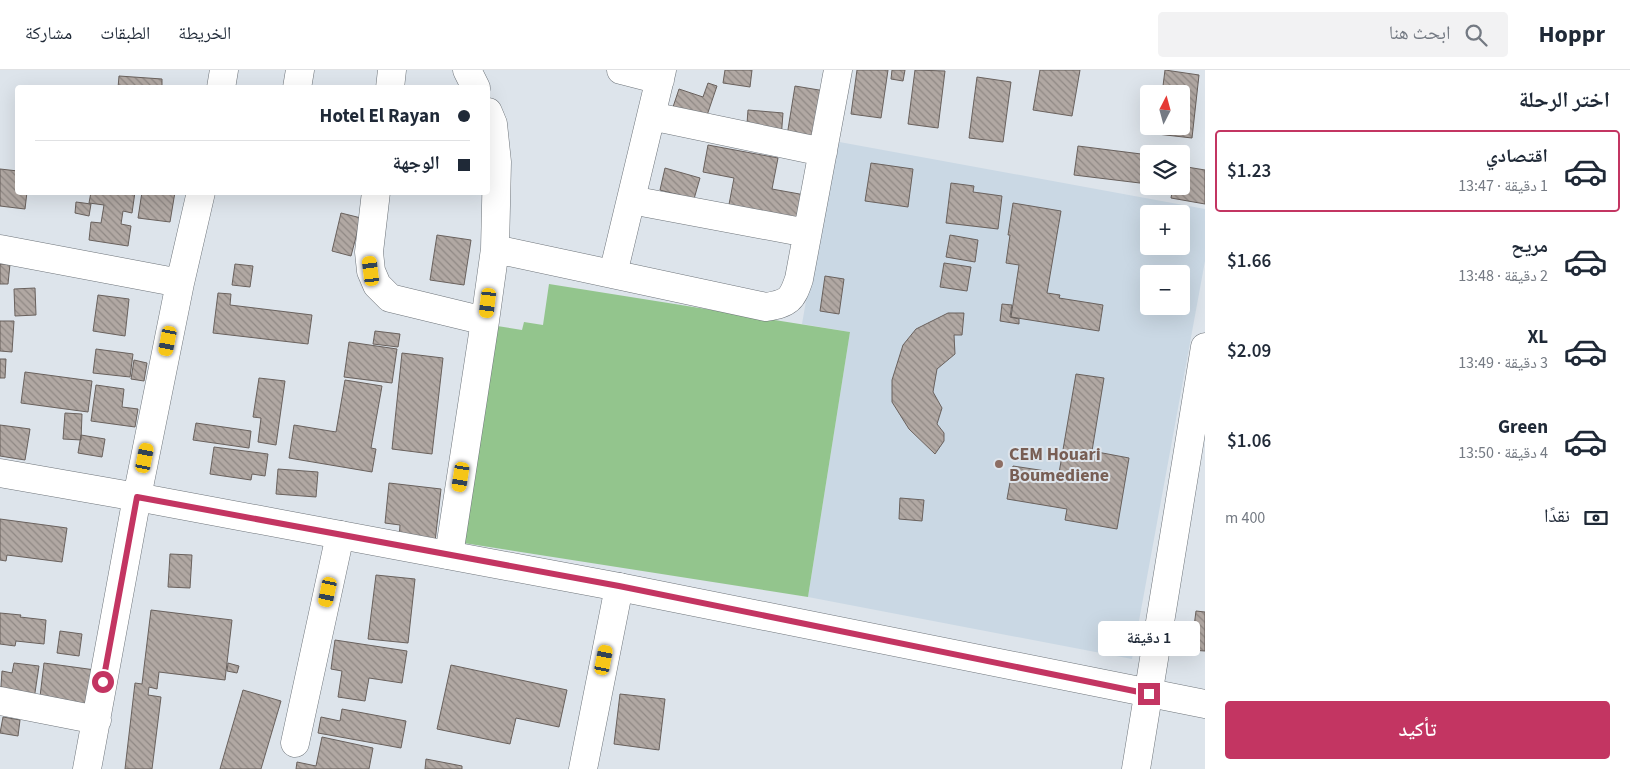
<!DOCTYPE html>
<html lang="ar">
<meta charset="utf-8">
<style>
:root{--surface:#fff;--page:#f2f2f3;--text:#1f2937;--muted:#747a83;--line:#e0e1e3;--accent:#c33562}
body{margin:0;font-family:"Source Sans 3","Noto Naskh Arabic",sans-serif;background:var(--page);color:var(--text);direction:rtl;height:100vh;display:flex;flex-direction:column;font-size:19px;white-space:nowrap}
*{box-sizing:border-box;margin:0}
p{font-size:16px;color:var(--muted)}
.icon{flex:none;width:28px;height:28px;fill:none;stroke:currentColor;stroke-width:2;stroke-linecap:round;stroke-linejoin:round}
.map{position:relative;flex:1;overflow:hidden;direction:ltr}
.side{display:flex;flex-direction:column;background:var(--surface);width:425px}
.side>*{flex:none}
.hud{position:absolute;left:15px;top:15px;width:475px;height:110px;border-radius:5px;box-shadow:0 5px 20px #0002;direction:rtl;display:grid;align-content:center;height:110px;padding:0 20px;background:var(--surface)}
.needle{width:32px;rotate:6deg}
.controls{position:absolute;left:1140px;top:15px;display:grid;gap:10px}
.controls a{display:grid;place-items:center;width:50px;height:50px;border-radius:5px;background:var(--surface);box-shadow:0 5px 20px #0002;font-size:25px}
.end{position:absolute;width:22px;height:22px;margin:-11px;border:6px solid #c33562;background:#fff;box-shadow:0 0 0 2px #fff}
.from{border-radius:50%}
.bubble{position:absolute;height:35px;border-radius:5px;background:var(--surface);box-shadow:0 5px 20px #0002;font-size:16px;font-weight:600;line-height:35px;text-align:center;direction:rtl}
.car{position:absolute;width:15px;height:30px;margin:-15px -8px;border-radius:6px;box-shadow:0 0 4px 1px #0007;background:linear-gradient(#f5c518 24%,#345 0 40%,#f5c518 0 76%,#345 0 86%,#f5c518 0)}
.hud b{display:flex;align-items:center;gap:18px;height:48px;font-size:19px}
.hud b+b{border-top:1px solid var(--line)}
.hud i{width:12px;height:12px;background:var(--text)}
ul{padding:0;list-style:none}
li{display:flex;align-items:center;gap:15px;height:82px;margin:0 10px 8px;padding:0 10px;border:2px solid transparent;border-radius:5px}
li div{flex:1}
li b{display:block;font-size:19px}
li em{font-style:normal;font-weight:600}
li.active{border-color:var(--accent)}
li>.icon{width:45px;height:45px;stroke-width:1.5}
h2{padding:0 20px;font-size:22px;line-height:60px}
.pay{display:flex;align-items:center;gap:12px;height:55px;padding:0 20px;font-size:19px}
.pay p{margin-inline-start:auto}
.action{display:flex;gap:10px;margin-top:auto;padding:10px 20px}
.action a{flex:1;height:58px;border-radius:5px;background:var(--accent);color:#fff;font-size:20px;font-weight:600;line-height:58px;text-align:center}
header{display:flex;align-items:center;gap:30px;box-sizing:border-box;height:70px;padding:0 25px;background:var(--surface);border-bottom:1px solid var(--line)}
header strong{font-size:24px}
nav{display:flex;gap:28px;margin-inline-start:auto;font-size:18px}
.search{width:350px;height:45px;background:var(--page);display:flex;align-items:center;gap:12px;box-sizing:border-box;padding:0 18px;border-radius:5px;color:var(--muted);font-size:19px}
main{display:flex;flex:1;min-height:0}
.map>svg:first-child{display:block}
</style>
<header>
<strong>Hoppr</strong>
<div class="search"><svg class="icon" aria-label="search" viewBox="0 0 24 24"><circle cx="10" cy="10" r="6"/><path d="M15 15l6 6"/></svg>ابحث هنا</div>
<nav><a>الخريطة</a><a>الطبقات</a><a>مشاركة</a></nav>
</header>
<main>
<section class="side">
<h2>اختر الرحلة</h2>
<ul>
<li class="active"><svg class="icon" aria-label="car" viewBox="0 0 24 24"><path d="M5 17H2v-5l4-1 3-4h7l3 4 3 1v5h-3M9 17h6M6 11h13"/><circle cx="7" cy="17" r="2"/><circle cx="17" cy="17" r="2"/></svg><div><b>اقتصادي</b><p>1 دقيقة · 13:47</p></div><em>$1.23</em></li>
<li><svg class="icon" aria-label="car" viewBox="0 0 24 24"><path d="M5 17H2v-5l4-1 3-4h7l3 4 3 1v5h-3M9 17h6M6 11h13"/><circle cx="7" cy="17" r="2"/><circle cx="17" cy="17" r="2"/></svg><div><b>مريح</b><p>2 دقيقة · 13:48</p></div><em>$1.66</em></li>
<li><svg class="icon" aria-label="car" viewBox="0 0 24 24"><path d="M5 17H2v-5l4-1 3-4h7l3 4 3 1v5h-3M9 17h6M6 11h13"/><circle cx="7" cy="17" r="2"/><circle cx="17" cy="17" r="2"/></svg><div><b>XL</b><p>3 دقيقة · 13:49</p></div><em>$2.09</em></li>
<li><svg class="icon" aria-label="car" viewBox="0 0 24 24"><path d="M5 17H2v-5l4-1 3-4h7l3 4 3 1v5h-3M9 17h6M6 11h13"/><circle cx="7" cy="17" r="2"/><circle cx="17" cy="17" r="2"/></svg><div><b>Green</b><p>4 دقيقة · 13:50</p></div><em>$1.06</em></li>
</ul>
<div class="pay"><svg class="icon" aria-label="cash" viewBox="0 0 24 24"><path d="M3 7h18v10H3z"/><circle cx="12" cy="12" r="2"/></svg>نقدًا<p>400 m</p></div>
<div class="action"><a>تأكيد</a></div>
</section>
<div class="map">
<svg width="1205" height="699" viewBox="0 0 1205 699">
<defs>
<pattern id="building-back-hatch" width="6" height="6" patternUnits="userSpaceOnUse" patternTransform="scale(1.25)"><rect width="6" height="6" fill="#b1a8a3"/><path d="M-1 5l2 2M0 0l6 6M5-1l2 2" fill="none" stroke="#8f8884"/></pattern>
</defs>
<rect width="100%" height="100%" fill="#dde4eb"/>
<path fill="#cad8e4" fill-rule="evenodd" d="M834,71L1205,139V191L1132,589L808,527L850,262L802,254ZM1149,144H1181V176H1149ZM1149,204H1181V236H1149Z"/>
<path fill="#93c58d" d="M549,214L850,262L808,527L457,472L491,255L522,260L524,252L543,255Z"/>
<path fill="url(#building-back-hatch)" stroke="#69615d" d="M725,0H752L750,17L723,13Z
M857,0H888L881,48L851,44Z
M892,0H905L903,11L891,9Z
M915,0L945,1L938,58L908,54Z
M1040,0H1080L1072,46L1033,40Z
M1165,0L1199,5L1192,68L1157,64L1158,56H1181V24H1162Z
M119,6L162,9V18H118Z
M977,7L1011,12L1003,72L969,68Z
M708,13L717,16L702,60L669,49L679,19L703,27Z
M795,16L825,21L816,77L786,72Z
M748,40L783,43L781,69L746,67Z
M708,75L778,88L772,119L805,125L799,158L727,145L734,108L703,102Z
M1078,76L1149,85L1148,114L1074,105Z
M871,93L913,99L908,137L865,131Z
M1181,96L1205,100V134L1171,128L1173,117L1167,116H1181Z
M665,98L700,108L694,129L660,120Z
M0,99L18,101V122H27L25,139L0,136Z
M951,113L974,116L973,122L1002,126L998,159L946,153Z
M91,122H135L132,143L123,141L121,154L131,156L128,176L89,170L91,152L101,153L104,135L89,133Z
M142,122H175L170,152L138,148Z
M76,132L91,134L89,146L75,143Z
M1013,133L1061,141L1047,223L1060,225L1059,228L1103,235L1099,261L1011,247L1019,195L1006,193L1010,165H1008Z
M341,143L361,148L351,186L332,181Z
M437,165L471,170L464,215L430,210Z
M950,165L978,170L975,192L946,187Z
M944,193L971,197L967,221L940,217Z
M0,194H10L8,214H0Z
M235,194L253,196L250,217L232,215Z
M825,206L844,209L839,244L820,241Z
M35,218L36,245L15,246L14,219Z
M218,223L231,224L230,235L312,245L308,274L213,263Z
M98,225L129,229L125,266L93,261Z
M1002,234L1012,235L1010,247L1019,249V254L1000,251Z
M948,243H964L962,265H954L955,284L937,299L933,322L942,338L937,354L944,363V371L935,384L909,359L892,332V310L903,275L916,259Z
M0,251H14L12,282L0,281Z
M375,261L400,264L398,277L373,274Z
M349,272L397,279L392,313L344,307Z
M96,279L133,284L130,307L93,303Z
M402,283L443,288L432,384L392,379Z
M0,289H6L5,308H0Z
M134,290L147,293L144,311L131,309Z
M25,302L92,311L88,342L21,333Z
M1076,304L1104,308L1092,381L1129,388L1117,459L1065,450L1067,439L1007,429L1013,396L1059,403Z
M259,308L285,311L276,375L258,372L261,348L253,347Z
M345,310L382,316L371,378L376,379L372,402L289,388L294,355L336,362Z
M96,315L124,319L122,337L138,339L135,357L91,351Z
M65,343L82,344L81,370L63,369Z
M196,353L251,361L249,378L193,370Z
M0,355L30,359L25,390L0,386Z
M81,365L105,369L102,387L78,383Z
M214,377L268,384L265,406L252,404L251,410L210,404Z
M278,399L318,402L316,427L276,424Z
M389,413L441,419L435,472L399,468L400,455L385,453Z
M900,428L924,430L922,451L899,449Z
M0,449L67,458L62,492L7,485L6,491L0,490Z
M170,484L192,485L190,518L168,517Z
M376,505L415,509L408,573L368,569Z
M151,540L232,550L225,610L159,602L157,619L149,617L148,625L161,627L152,699H125L135,613L142,614Z
M1196,541L1205,542V581L1191,580Z
M0,543L21,545L20,547L46,550L44,574L16,571L15,576L0,574Z
M60,561L82,564L79,586L57,583Z
M335,570L407,581L402,613L369,608L365,631L338,627L342,601L331,599Z
M14,593L39,596L33,636L0,631L2,601L12,603Z
M44,593L110,602L105,644L39,635Z
M228,593L239,596L237,603L227,601Z
M451,595L567,620L559,657L516,648L510,674L437,659Z
M243,620L281,631L261,699H220Z
M620,624L665,629L659,680L614,674Z
M342,639L406,651L401,678L318,663L321,647L340,651Z
M3,647L20,650L18,666L0,663Z
M322,667L373,678L369,699H296L297,692L316,696Z
M426,689L462,696V699H425Z"/>
<g fill="none" stroke-linecap="round" stroke-linejoin="round">
<g stroke="#6e747a" stroke-width="29">
<path id="minor" d="M467,0L476,18
M621,0L660,10
M221,18L224,0
M297,18L300,0
M390,18L392,0
M651,46L823,82
M376,122L369,182L371,201L377,215L390,228L485,251
M631,130L807,163
M0,179L180,213
M495,179L766,237C789,233 792,230 799,209L838,0
M613,204L662,0
M449,485L485,251L495,179L497,92L493,54L488,42
M0,631L97,650
M295,673L340,465
M87,699L137,427L180,213L201,122
M583,699L619,517
M1136,699L1205,277"/>
</g>
<g stroke="#6e747a" stroke-width="29">
<path id="highway" d="M0,403L137,427L619,517L1205,634"/>
</g>
<use href="#minor" stroke="#fff" stroke-width="28"/>
<use href="#highway" stroke="#fff" stroke-width="28"/>
</g>
<g fill="none" stroke-linecap="round" stroke-linejoin="round">
<path stroke="#c33562" stroke-width="6" d="M103,612L137,427L619,516L1149,624"/>
</g>
<circle fill="#8d6e63" stroke="#dde4eb" stroke-width="2" cx="999" cy="394" r="5"/>
<g text-anchor="middle" dominant-baseline="central" stroke-width="4" stroke-linejoin="round" paint-order="stroke">
<g font-size="18" font-weight="bold" fill="#785e54" stroke="#dde4eb" text-anchor="start">
<text x="1009" y="384">CEM Houari<tspan x="1009" dy="21">Boumediene</tspan></text>
</g>
</g>
</svg>
<div class="controls">
<a><svg class="needle" viewBox="-14 -14 28 28"><path d="M0-13l5 13h-10z" fill="#e53935"/><path d="M0 13l5-13h-10z" fill="#747a83"/></svg></a>
<a><svg class="icon" aria-label="layers" viewBox="0 0 24 24"><path d="M12 4l9 5-9 5-9-5zM3 14l9 5 9-5"/></svg></a>
<a>+</a>
<a>−</a>
</div>
<i class="end from" style="left:103px;top:612px"></i>
<i class="end" style="left:1149px;top:624px"></i>
<div class="bubble" style="left:1098px;top:551px;width:102px">1 دقيقة</div>
<i class="car" style="left:371px;top:201px;rotate:353deg"></i>
<i class="car" style="left:488px;top:233px;rotate:187deg"></i>
<i class="car" style="left:168px;top:271px;rotate:191deg"></i>
<i class="car" style="left:145px;top:388px;rotate:11deg"></i>
<i class="car" style="left:461px;top:407px;rotate:189deg"></i>
<i class="car" style="left:328px;top:522px;rotate:192deg"></i>
<i class="car" style="left:604px;top:590px;rotate:11deg"></i>
<div class="hud">
<b><i class="from"></i>Hotel El Rayan</b>
<b><i></i>الوجهة</b>
</div>
</div>
</main>
